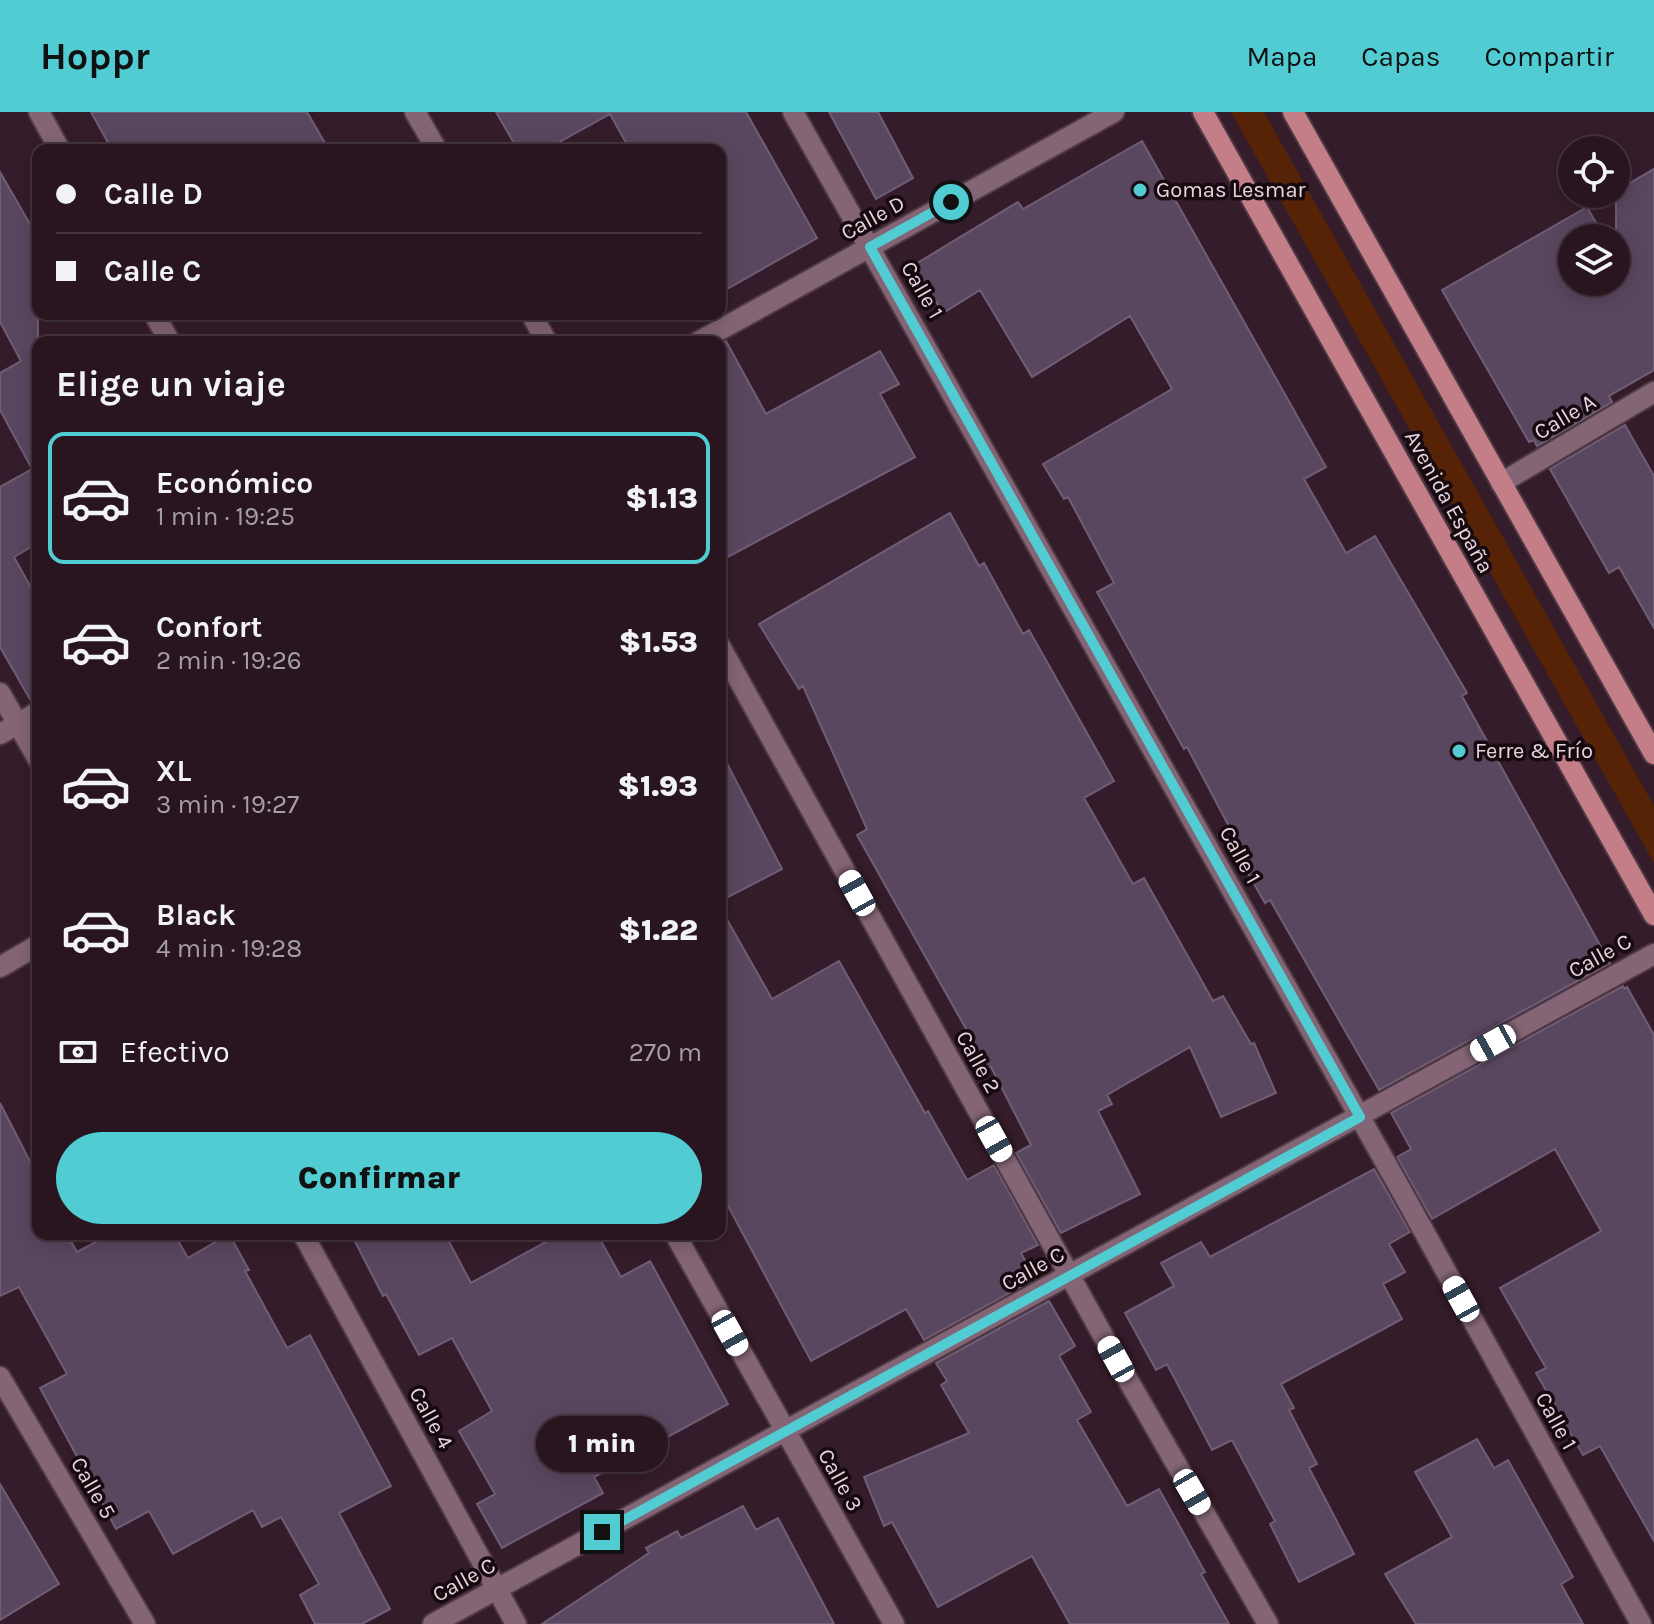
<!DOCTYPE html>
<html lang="es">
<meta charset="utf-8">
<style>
:root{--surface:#281520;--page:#34222d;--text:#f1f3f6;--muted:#a59fa5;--line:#44343e;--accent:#51ccd3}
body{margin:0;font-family:Karla,sans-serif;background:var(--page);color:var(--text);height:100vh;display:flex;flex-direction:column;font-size:30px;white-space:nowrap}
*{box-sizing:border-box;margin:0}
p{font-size:26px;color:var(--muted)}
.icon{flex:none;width:44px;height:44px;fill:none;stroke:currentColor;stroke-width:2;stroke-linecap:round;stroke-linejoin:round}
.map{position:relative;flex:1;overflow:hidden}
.drawer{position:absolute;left:32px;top:224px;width:694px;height:904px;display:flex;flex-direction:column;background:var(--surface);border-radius:16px;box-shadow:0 4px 20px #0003,0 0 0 2px var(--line)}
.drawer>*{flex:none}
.banner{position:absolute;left:32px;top:32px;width:694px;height:176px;border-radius:16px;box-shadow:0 4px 20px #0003,0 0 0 2px var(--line);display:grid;align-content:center;height:176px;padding:0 24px;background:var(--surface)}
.fabs{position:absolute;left:1558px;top:24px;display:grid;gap:16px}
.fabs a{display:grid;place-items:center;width:72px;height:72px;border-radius:50%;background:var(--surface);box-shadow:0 4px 20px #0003,0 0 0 2px var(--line);font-size:40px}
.end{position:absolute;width:36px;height:36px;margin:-18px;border:10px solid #51ccd3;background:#111;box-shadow:0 0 0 4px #111}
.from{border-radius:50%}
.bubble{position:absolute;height:56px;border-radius:28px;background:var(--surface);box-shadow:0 4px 20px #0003,0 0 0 2px var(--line);font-size:26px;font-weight:800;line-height:56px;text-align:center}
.car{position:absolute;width:24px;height:48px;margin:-24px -12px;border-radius:10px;box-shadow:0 0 6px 2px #0007;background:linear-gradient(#fff 24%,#345 0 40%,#fff 0 76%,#345 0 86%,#fff 0)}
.banner b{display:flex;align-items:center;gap:28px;height:76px;font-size:30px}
.banner b+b{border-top:2px solid var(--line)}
.banner i{width:20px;height:20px;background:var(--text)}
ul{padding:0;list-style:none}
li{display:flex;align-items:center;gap:24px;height:132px;margin:0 16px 12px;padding:0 8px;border:4px solid transparent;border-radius:16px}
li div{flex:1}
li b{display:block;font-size:30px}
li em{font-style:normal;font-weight:800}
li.selected{border-color:var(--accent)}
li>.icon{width:72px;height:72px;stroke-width:1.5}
h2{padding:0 24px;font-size:36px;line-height:96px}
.pay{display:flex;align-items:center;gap:20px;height:88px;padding:0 24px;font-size:30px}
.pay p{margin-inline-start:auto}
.cta{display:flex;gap:16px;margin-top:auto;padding:16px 24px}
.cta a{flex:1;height:92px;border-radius:48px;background:var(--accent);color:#111;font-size:32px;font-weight:800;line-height:92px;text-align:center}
header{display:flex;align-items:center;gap:48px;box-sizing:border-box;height:112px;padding:0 40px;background:var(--accent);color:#111}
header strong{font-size:38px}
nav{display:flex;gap:44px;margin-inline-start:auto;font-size:28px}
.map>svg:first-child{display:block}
</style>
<header>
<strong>Hoppr</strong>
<nav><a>Mapa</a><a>Capas</a><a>Compartir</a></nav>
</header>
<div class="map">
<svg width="1654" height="1512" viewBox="0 0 1654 1512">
<rect width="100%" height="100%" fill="#351c2a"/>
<path fill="#562307" d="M1231,0H1264L1654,694V751Z"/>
<path fill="#59475f" stroke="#705d76" stroke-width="2" d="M91,0H307L329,38H112Z
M496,0H746L817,126L720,181V38H630L610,2L545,38H518Z
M829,0H878L913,66L876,87Z
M1142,29L1326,355L1304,367L1346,441L1375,424L1467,581L1462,584L1610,851L1379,978L1270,788L1265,791L1227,725L1233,722L1187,635L1184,637L1097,480L1114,471L1068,385L1064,387L1043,352L1172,277L1130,204L1032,265L980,178L943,201L914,153L1018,90L1023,97Z
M1654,57V258L1609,284L1612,290L1537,334L1534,328L1529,330L1442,178L1587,95L1605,126H1572V170H1616V79Z
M0,60L38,126V431L14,445L38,488V587L31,589L0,535V375L32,357L0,298V261L21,249L0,210Z
M726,229L766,302L880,239L899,272L880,282L915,345L720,449V233Z
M1625,313L1654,364V516L1619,455L1609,461L1550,357Z
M950,401L979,454L984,451L1023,522L1029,518L1114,669L1084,686L1133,772L1144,766L1213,889L1223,884L1251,932L1254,931L1276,981L1221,1005L1190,935L1107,983L1112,992L1098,999L1140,1082L1061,1121L1016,1041L1031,1033L991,955L988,956L857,723L867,717L803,574L799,577L759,512Z
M720,638L782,757L720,789Z
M720,795L772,887L839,849L925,1001L928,999L967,1068L994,1053L1038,1133L1021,1141L1035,1167L924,1228L906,1197L811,1249L720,1079Z
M1623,874L1625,877L1627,875L1654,923V1429L1600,1334L1583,1343L1536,1261L1546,1256L1500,1176L1601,1119L1555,1037L1432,1107L1397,1045L1411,1037L1391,1001Z
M0,991L38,1065V1122H67L77,1140L111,1122H174L188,1146L229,1122L249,1158L245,1159L287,1236L310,1223L391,1374L339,1401L390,1497L362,1512H315L300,1483L319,1472L281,1405L262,1415L253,1398L173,1442L149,1399L116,1417L40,1276L67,1262L19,1175L0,1184Z
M1374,1057L1410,1120L1389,1132L1405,1160L1383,1172L1402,1207L1281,1272L1294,1296L1289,1298L1317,1352L1309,1356L1354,1442L1299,1470L1270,1412L1275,1409L1232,1328L1212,1338L1167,1252L1156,1258L1125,1201L1174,1174L1161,1151L1201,1130L1210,1145Z
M351,1122H445L471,1171L560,1122H597L621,1165L650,1149L728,1292L594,1365L603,1381L502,1436L477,1392L495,1382L459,1319L492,1299L452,1226L419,1243L386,1182L383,1184Z
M1049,1189L1075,1234L1059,1244L1091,1300L1077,1308L1127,1394L1159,1377L1205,1460L1201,1462L1229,1512H1070L1032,1444L938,1495L892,1410L884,1414L864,1365L969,1321L941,1273L947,1269L936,1251Z
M1477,1327L1494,1356L1508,1348L1573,1465L1561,1472L1583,1512H1416L1385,1462L1452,1425L1415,1360Z
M0,1372L59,1472L0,1508Z
M743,1394L756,1418L778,1406L834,1512H542L649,1441L646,1436L677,1419L681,1426Z"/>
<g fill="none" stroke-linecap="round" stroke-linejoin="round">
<g stroke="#4d3843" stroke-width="24">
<path id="minor" d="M39,0L60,38
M415,0L437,38
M793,0L1401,1078L1641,1512
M154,202L170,230
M531,202L547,230
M698,230L1114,0
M1501,371L1654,280
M720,534L1116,1247L1268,1512
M0,581L38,647
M0,622L38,600
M0,855L38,833
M303,1122L516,1512
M675,1122L894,1512
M0,1265L145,1512
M433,1512L1654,842"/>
</g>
<g stroke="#4d3843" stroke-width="24">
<path id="major" d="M1203,0L1654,803
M1293,0L1654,642"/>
</g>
<use href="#minor" stroke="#846575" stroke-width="20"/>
<use href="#major" stroke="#c47e88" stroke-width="20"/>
</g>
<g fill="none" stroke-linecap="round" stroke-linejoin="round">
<path stroke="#51ccd3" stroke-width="10" d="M602,1420L1360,1005L870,135L951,90"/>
</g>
<g fill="#51ccd3" stroke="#160a10" stroke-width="3">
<circle cx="1140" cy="78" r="8"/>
<circle cx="1459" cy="639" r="8"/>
</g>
<g text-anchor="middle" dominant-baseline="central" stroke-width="7" stroke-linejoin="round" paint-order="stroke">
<g font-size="22" fill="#e7d5de" stroke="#160a10" text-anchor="start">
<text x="1156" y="78">Gomas Lesmar</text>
<text x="1475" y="639">Ferre &amp; Frío</text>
</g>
<g font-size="22" fill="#e7d5de" stroke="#160a10">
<text transform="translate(873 106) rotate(-29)">Calle D</text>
<text transform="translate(922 178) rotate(60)">Calle 1</text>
<text transform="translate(1565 305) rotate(-31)">Calle A</text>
<text transform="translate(1449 390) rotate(61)">Avenida España</text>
<text transform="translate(1240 743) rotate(61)">Calle 1</text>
<text transform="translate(1600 844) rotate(-29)">Calle C</text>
<text transform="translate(978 950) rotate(61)">Calle 2</text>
<text transform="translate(1033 1157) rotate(-29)">Calle C</text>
<text transform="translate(431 1306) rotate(61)">Calle 4</text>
<text transform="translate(1556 1309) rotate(61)">Calle 1</text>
<text transform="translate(840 1368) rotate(61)">Calle 3</text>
<text transform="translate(93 1376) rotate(60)">Calle 5</text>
<text transform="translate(464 1468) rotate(-29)">Calle C</text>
</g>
</g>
</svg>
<div class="fabs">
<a><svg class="icon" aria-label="locate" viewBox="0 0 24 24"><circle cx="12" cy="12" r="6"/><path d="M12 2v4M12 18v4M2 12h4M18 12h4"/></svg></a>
<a><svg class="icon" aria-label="layers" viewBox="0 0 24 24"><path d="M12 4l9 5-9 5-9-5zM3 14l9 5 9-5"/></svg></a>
</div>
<i class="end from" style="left:951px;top:90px"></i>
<i class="end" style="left:602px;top:1420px"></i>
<div class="bubble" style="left:536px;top:1304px;width:132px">1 min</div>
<i class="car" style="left:857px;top:781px;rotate:331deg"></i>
<i class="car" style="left:1493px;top:931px;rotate:241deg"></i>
<i class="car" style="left:994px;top:1027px;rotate:151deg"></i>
<i class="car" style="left:1461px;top:1187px;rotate:331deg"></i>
<i class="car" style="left:730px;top:1221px;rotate:151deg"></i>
<i class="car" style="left:1116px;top:1247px;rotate:331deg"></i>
<i class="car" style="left:1192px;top:1380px;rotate:150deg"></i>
<div class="banner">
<b><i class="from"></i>Calle D</b>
<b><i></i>Calle C</b>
</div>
<section class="drawer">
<h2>Elige un viaje</h2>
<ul>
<li class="selected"><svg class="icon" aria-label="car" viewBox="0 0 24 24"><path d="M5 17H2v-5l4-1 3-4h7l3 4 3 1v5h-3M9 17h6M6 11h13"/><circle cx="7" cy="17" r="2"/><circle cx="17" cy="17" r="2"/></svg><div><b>Económico</b><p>1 min · 19:25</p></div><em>$1.13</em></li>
<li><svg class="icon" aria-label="car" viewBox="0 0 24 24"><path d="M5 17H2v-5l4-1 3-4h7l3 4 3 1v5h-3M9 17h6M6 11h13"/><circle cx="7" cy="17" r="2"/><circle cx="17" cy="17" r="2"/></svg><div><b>Confort</b><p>2 min · 19:26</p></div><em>$1.53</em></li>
<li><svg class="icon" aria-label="car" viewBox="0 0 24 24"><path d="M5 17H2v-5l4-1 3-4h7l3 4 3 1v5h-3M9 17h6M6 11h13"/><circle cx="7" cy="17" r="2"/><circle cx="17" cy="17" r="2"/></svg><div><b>XL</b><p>3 min · 19:27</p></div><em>$1.93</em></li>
<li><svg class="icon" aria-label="car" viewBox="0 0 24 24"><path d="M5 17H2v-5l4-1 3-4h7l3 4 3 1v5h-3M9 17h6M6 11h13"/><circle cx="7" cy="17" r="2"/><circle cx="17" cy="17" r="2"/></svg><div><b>Black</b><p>4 min · 19:28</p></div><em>$1.22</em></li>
</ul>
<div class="pay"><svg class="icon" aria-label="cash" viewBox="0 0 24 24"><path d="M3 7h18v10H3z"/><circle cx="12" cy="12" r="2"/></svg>Efectivo<p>270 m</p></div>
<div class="cta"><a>Confirmar</a></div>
</section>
</div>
